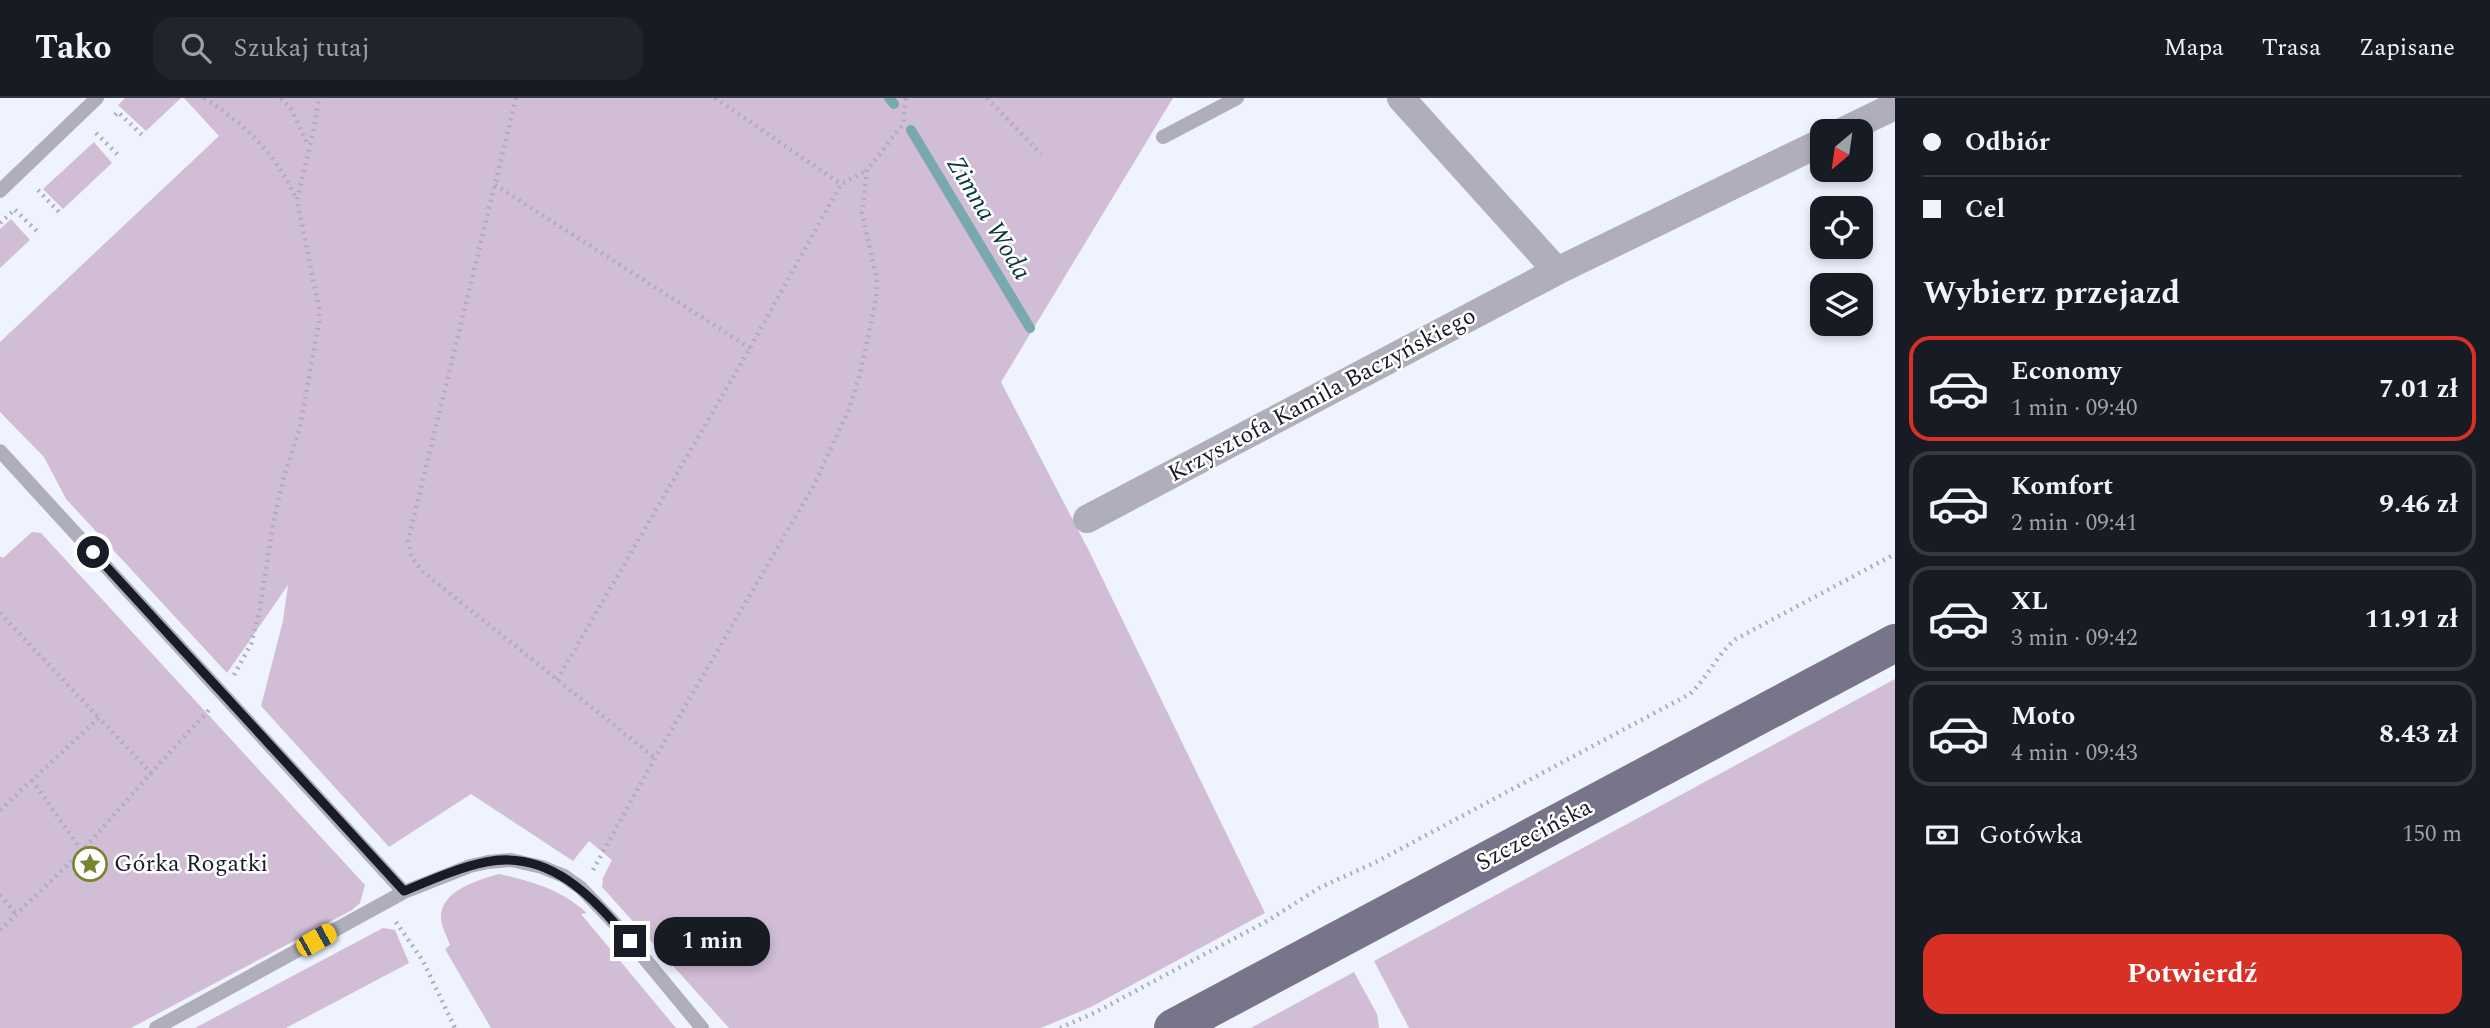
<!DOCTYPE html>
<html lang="pl">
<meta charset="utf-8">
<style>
:root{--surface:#171b24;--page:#20242c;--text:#f1f3f6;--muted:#9ea1a6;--line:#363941;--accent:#d93025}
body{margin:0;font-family:Spectral,serif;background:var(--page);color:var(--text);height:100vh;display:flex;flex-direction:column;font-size:26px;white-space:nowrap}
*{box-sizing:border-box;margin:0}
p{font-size:23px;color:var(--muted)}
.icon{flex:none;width:38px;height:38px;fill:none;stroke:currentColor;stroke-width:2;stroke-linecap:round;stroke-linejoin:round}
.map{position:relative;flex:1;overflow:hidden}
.sheet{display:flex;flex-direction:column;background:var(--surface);width:595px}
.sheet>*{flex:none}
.guide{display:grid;align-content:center;height:154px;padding:0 28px;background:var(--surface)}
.needle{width:46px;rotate:209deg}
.tools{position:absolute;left:1810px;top:21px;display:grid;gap:14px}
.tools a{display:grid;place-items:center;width:63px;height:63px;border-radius:14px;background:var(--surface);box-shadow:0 4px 10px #0003;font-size:35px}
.end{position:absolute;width:32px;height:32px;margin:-16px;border:9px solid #181c26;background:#fff;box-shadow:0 0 0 4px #fff}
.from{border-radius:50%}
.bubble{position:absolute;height:49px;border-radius:21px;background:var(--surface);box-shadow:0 4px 10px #0003;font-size:23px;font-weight:700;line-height:49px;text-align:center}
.car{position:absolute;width:21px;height:42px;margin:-21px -10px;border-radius:9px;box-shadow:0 0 5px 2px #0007;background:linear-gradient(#f5c518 24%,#345 0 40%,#f5c518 0 76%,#345 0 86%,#f5c518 0)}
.guide b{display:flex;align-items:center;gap:24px;height:66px;font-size:26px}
.guide b+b{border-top:2px solid var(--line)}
.guide i{width:18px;height:18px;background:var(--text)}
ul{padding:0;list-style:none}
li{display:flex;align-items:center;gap:21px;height:105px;margin:0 14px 10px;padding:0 14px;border:4px solid var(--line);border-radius:21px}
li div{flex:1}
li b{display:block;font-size:26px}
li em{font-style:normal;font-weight:700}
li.selected{border-color:var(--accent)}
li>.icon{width:63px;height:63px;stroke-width:1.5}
h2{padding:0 28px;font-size:32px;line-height:84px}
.pay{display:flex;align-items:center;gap:18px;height:77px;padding:0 28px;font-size:26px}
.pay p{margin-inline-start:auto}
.cta{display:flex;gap:14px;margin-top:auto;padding:14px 28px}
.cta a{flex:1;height:80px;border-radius:21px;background:var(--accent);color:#fff;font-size:28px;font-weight:700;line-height:80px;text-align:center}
header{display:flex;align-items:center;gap:42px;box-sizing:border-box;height:98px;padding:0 35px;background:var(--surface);border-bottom:2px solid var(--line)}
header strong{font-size:33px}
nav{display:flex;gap:38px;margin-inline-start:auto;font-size:24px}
.search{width:490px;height:63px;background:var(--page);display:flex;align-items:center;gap:18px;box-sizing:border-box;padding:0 24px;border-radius:21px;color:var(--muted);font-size:26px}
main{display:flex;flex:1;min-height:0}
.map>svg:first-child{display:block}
</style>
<header>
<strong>Tako</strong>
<div class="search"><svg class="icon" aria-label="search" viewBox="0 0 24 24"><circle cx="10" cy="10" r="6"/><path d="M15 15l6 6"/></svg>Szukaj tutaj</div>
<nav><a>Mapa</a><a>Trasa</a><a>Zapisane</a></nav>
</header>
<main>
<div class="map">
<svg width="1895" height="930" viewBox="0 0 1895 930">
<rect width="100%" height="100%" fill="#eef3fe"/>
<path fill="#d1bdd5" d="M125,0H181L146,33L118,7Z
M184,0H1173L1001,284L1089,453L1265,815L1091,909L1041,930H729L602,789L603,780L612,762L589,743L573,763L471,696L389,749L261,608L283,523L288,487L227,575L66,401L44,359L0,314V244L219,38Z
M94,44L112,65L63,111L43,91Z
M11,121L30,142L0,170V131Z
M32,434L41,435L365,787L360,805L352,812L131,930H0V458L3,460Z
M1895,581V930H1409L1374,863Z
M499,776C532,783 562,792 587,815L581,816L676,930H491L445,851L450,847C447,839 442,829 441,821C439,793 478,782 499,776Z
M383,830L395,832L409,865L286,930H195Z
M1354,874L1377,916L1379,930H1251Z"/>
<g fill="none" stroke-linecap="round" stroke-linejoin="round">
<path stroke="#77a9ae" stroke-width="10" d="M889,0L894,6
M911,32L1030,230"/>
<path stroke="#aaafb9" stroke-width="4.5" stroke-dasharray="2 5" stroke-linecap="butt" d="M204,0C244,25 278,58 296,101
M281,0L291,11L308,47
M516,0L408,443L412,460L423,474L655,660
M715,0L841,86
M987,0L1041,56
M115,17L118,14L142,37
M96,35L119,58
M495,87L750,250
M38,92L59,114
M15,112L38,134
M0,125L12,114
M0,515L99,620
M234,577L251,546L259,515L274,421L283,382L300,329L319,224V210L297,102L314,31L319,0
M557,582L750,250L841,86L866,73
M32,682L82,753
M0,712L99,620L151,675L209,612
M593,772L655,660L814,387L849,311L860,276L876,201L877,182L862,115L867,72L903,26L906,0
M0,797L16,816
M396,824L423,863L455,930
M0,832L82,753L151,675
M1060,930L1094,915L1269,822L1319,790L1376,764L1690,596C1708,579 1717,556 1736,541L1895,456"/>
<path stroke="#b0aeba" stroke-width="14" d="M1163,39L1237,0
M0,93L97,0
M0,353L404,794
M156,930L404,794L470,768L488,764L511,762L542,769L564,778L581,790L621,832L702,930"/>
<path stroke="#b0aeba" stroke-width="28" d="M1401,0L1557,173L1822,44
M1843,33L1895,8
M1087,421L1557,173"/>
<path stroke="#78758a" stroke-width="38" d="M1173,930L1895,545"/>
</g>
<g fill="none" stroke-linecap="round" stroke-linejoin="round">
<path stroke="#181c26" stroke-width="9" d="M93,454L404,793C431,782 457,770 486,764C549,751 593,799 630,843"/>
</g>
<defs>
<g id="sight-ring" transform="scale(1.75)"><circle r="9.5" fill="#fff" stroke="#788431" stroke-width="1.5"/><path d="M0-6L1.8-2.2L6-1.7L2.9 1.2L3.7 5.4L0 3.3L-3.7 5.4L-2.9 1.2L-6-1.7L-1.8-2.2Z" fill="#788431"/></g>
</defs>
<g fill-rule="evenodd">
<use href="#sight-ring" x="90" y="766"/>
</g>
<g text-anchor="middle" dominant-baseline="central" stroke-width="5" stroke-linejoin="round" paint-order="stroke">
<g font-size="24" fill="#181c26" stroke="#fff">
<text transform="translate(1322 297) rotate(-28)">Krzysztofa Kamila Baczyńskiego</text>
<text transform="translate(1534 737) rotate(-28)">Szczecińska</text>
</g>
<g font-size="24" fill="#181c26" stroke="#fff" text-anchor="start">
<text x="114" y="766">Górka Rogatki</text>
</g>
<g font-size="26" font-style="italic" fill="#07393e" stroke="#fff">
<text transform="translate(989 120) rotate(59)">Zimna Woda</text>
</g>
</g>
</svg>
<div class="tools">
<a><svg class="needle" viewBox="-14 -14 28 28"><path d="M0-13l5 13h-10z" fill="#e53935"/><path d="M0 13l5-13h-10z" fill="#9ea1a6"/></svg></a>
<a><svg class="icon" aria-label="locate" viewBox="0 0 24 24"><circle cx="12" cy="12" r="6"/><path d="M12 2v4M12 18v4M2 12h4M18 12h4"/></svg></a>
<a><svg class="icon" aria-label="layers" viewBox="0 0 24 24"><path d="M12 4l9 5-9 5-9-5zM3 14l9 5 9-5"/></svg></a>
</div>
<i class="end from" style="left:93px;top:454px"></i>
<i class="end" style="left:630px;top:843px"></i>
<div class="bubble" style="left:654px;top:819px;width:116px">1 min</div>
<i class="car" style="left:316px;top:842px;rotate:61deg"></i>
</div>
<section class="sheet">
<div class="guide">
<b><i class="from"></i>Odbiór</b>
<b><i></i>Cel</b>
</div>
<h2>Wybierz przejazd</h2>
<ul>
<li class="selected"><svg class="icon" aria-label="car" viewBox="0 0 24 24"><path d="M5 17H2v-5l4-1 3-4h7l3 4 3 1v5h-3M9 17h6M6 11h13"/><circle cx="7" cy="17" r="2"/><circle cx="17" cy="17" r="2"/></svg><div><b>Economy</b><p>1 min · 09:40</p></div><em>7.01 zł</em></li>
<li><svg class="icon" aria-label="car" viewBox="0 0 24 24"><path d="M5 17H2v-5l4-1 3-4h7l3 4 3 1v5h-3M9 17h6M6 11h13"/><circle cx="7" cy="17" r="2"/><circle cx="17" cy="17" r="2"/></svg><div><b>Komfort</b><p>2 min · 09:41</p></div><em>9.46 zł</em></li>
<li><svg class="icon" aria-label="car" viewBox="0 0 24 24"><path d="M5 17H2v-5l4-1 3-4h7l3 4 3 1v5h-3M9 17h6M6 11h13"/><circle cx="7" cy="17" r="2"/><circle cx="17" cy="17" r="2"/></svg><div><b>XL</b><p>3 min · 09:42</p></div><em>11.91 zł</em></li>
<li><svg class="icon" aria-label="car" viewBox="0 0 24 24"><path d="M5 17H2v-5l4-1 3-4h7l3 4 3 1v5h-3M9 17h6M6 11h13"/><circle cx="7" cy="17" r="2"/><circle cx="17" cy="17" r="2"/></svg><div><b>Moto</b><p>4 min · 09:43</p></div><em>8.43 zł</em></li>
</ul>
<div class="pay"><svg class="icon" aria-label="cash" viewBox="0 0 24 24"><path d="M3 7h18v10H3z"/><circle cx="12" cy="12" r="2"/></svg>Gotówka<p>150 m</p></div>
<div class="cta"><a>Potwierdź</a></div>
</section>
</main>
